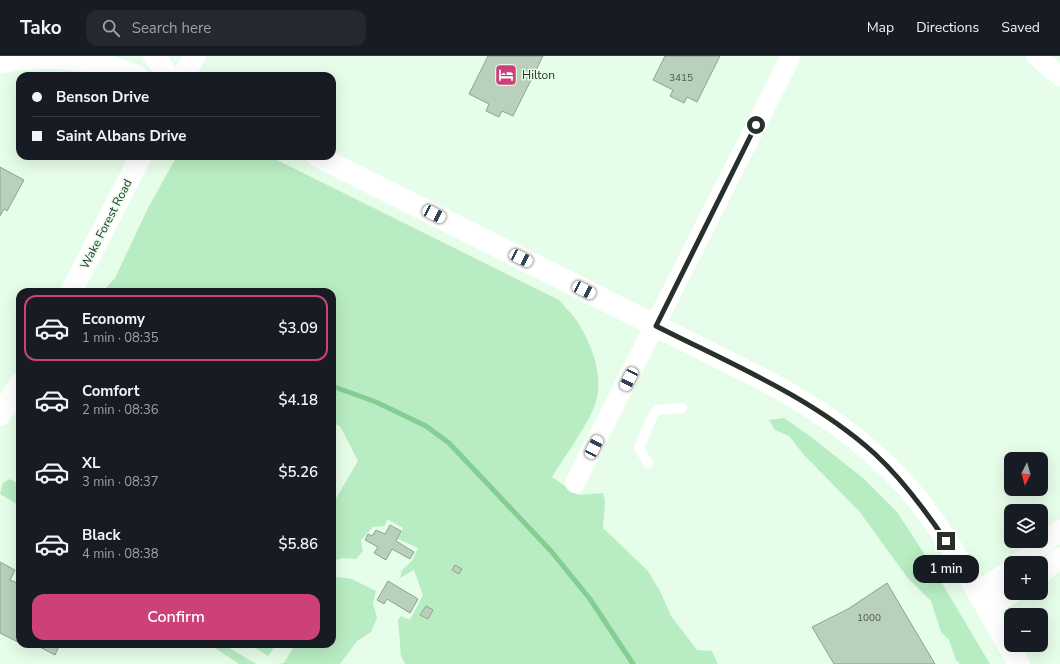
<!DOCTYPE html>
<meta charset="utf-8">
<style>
:root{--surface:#171b24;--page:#242831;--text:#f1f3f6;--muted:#9ea1a6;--line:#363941;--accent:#cc4178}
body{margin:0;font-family:"Nunito Sans",sans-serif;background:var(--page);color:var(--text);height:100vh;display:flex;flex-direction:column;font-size:15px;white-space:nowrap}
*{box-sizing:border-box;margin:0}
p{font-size:13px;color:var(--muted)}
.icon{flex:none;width:22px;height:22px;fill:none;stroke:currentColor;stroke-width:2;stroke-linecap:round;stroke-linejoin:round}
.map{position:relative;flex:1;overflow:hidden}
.details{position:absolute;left:16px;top:232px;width:320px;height:360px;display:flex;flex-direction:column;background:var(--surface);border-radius:12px;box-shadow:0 4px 16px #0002}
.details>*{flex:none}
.banner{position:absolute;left:16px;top:16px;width:320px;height:88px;border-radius:12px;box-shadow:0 4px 16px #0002;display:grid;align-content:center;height:88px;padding:0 16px;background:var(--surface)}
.needle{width:26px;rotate:185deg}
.fabs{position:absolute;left:1004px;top:396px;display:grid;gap:8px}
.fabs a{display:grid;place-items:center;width:44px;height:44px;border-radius:8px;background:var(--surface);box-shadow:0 4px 16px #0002;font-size:20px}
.end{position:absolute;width:18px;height:18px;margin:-9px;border:5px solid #283129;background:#fff;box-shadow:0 0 0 2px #fff}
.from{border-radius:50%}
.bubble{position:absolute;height:28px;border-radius:12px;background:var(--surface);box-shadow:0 4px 16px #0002;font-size:13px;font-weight:600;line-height:28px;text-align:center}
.car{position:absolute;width:12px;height:24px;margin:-12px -6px;border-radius:5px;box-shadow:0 0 3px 1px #0007;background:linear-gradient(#fff 24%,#345 0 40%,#fff 0 76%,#345 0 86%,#fff 0)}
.banner b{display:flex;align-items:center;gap:14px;height:38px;font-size:15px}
.banner b+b{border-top:1px solid var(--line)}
.banner i{width:10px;height:10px;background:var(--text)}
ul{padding:7px 0 0;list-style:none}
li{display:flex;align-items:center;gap:12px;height:66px;margin:0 8px 6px;padding:0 8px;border:2px solid transparent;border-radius:12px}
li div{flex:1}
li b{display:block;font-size:15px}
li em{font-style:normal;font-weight:600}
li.current{border-color:var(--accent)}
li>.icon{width:36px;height:36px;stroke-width:1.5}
.action{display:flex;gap:8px;margin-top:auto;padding:8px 16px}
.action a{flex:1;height:46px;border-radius:12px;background:var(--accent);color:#fff;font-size:16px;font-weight:600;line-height:46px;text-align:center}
header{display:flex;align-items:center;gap:24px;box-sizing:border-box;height:56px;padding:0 20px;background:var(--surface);border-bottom:1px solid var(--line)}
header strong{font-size:19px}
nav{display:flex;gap:22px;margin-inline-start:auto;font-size:14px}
.search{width:280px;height:36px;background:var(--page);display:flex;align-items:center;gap:10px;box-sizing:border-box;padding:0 14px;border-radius:12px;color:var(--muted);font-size:15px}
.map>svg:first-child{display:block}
</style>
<header>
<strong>Tako</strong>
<div class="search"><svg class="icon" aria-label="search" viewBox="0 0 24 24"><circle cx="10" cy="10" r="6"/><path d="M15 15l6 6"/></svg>Search here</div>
<nav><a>Map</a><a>Directions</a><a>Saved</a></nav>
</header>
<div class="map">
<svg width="1060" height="608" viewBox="0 0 1060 608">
<rect width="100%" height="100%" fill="#e6fde9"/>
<path fill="#b8ecc2" d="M177,100H269L559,244C565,251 572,258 577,265C594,291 607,329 591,358C580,380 565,400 552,421L578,439L603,437L605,446L603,472L648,515L660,535L671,560L697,594L712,595L718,608H405L401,600L398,564L401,560L410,564L423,539L414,514L400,522L402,514L412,505L418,492L398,483L403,472L387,463L385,470L373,471L361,484L363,495L356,503L343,502L332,505V449L358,405L340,370L332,367V236H102L115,222L148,152Z
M784,362L807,378L863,422L897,456L927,502L990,608H960L956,604L949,584L941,576L931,545L907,521L859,455L804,399L789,380L775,374L769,364Z
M10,423L20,429V450L0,438L3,427Z
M337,521L352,523L376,535L373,547L377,562L371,576L357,585L340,608H277L284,607L295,588H332V528Z
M209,588H223L256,608H239Z
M249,588H276L268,600Z"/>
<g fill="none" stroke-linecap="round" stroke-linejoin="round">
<path stroke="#84ce94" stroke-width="5" d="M332,330L376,346L426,370L449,387L551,495L590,543L633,608"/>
</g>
<path fill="#b9d0bd" stroke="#8da390" d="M488,0H543L513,60L502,55L499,61L486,55L489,48L469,38Z
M665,0H720L697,46L687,41L684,47L670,40L673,34L653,24Z
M0,111L24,124L7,155L4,153L0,160Z
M390,469L401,475L396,485L414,496L410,503L392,493L386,504L374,497L378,491L365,484L368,478L372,480L376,474L385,478Z
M0,506L15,514L10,524L20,528V587L0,577Z
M455,509L462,513L459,518L452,514Z
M388,525L418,543L410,557L387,543L384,548L377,544Z
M887,527L935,608H834L812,571L848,553Z
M426,550L433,554L428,563L420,559Z
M34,588H60L55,599Z"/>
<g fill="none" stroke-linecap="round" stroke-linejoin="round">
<path stroke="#fff" stroke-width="10" d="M648,407L639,392L653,359L657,354L682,352"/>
<path stroke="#fff" stroke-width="20" d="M1036,0L1060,20
M575,427L791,0
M1020,507L1060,474
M1041,518L1060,501
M977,536L1011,514
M987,552L1013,537"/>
<path stroke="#fff" stroke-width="22" d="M154,0L169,20
M0,6C33,1 69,0 102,8C114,12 125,16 137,20
M317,100L770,327C828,359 884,398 924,452C961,501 988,556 1019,608"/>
<path stroke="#fff" stroke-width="22" d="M183,20L195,0
M71,236L141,100
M0,359L20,328"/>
</g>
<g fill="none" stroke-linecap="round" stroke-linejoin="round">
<path stroke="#283129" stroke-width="5" d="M756,69L656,270C731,308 812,341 875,398C903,424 925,454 946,485"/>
</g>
<defs>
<g id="hotel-square" transform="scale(1.15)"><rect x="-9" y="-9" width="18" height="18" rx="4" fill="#cc4178" stroke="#e6fde9"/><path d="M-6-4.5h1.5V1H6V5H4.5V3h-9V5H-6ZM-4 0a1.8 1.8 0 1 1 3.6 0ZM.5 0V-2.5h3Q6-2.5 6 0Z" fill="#fff"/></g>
</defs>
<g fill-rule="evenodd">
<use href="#hotel-square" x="506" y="19"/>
</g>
<g text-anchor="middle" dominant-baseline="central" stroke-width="3" stroke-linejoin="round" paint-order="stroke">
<g font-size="10" fill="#4c594e">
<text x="681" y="22">3415</text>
<text x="869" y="562">1000</text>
</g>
<g font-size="12" fill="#283129" stroke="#e6fde9" text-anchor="start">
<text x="522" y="19">Hilton</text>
</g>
<g font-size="12" fill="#283129" stroke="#e6fde9">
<text transform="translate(106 168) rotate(-63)">Wake Forest Road</text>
</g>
</g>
</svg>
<div class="fabs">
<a><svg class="needle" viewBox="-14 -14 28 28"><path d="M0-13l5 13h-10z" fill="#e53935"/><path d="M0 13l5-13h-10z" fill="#9ea1a6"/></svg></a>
<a><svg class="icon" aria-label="layers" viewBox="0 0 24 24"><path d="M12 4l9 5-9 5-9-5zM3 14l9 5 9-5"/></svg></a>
<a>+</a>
<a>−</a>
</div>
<i class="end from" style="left:756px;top:69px"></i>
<i class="end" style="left:946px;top:485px"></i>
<div class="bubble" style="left:913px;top:499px;width:66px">1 min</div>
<i class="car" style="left:434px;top:158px;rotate:117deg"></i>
<i class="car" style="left:521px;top:202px;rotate:117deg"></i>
<i class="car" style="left:584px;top:234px;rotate:117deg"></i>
<i class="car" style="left:629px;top:323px;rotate:207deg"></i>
<i class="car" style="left:594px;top:391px;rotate:27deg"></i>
<div class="banner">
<b><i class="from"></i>Benson Drive</b>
<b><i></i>Saint Albans Drive</b>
</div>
<section class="details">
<ul>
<li class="current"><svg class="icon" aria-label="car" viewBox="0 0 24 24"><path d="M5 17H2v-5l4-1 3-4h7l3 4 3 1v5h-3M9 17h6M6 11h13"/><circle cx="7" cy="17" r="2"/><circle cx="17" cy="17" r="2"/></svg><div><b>Economy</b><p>1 min · 08:35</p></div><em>$3.09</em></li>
<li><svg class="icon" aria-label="car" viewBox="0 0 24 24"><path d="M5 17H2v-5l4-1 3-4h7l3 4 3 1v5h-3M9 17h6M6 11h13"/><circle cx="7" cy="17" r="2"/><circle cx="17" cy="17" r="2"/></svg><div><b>Comfort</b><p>2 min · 08:36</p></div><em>$4.18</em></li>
<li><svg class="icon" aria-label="car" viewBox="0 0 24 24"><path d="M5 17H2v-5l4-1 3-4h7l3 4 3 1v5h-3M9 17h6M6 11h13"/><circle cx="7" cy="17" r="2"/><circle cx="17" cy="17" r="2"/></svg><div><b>XL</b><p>3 min · 08:37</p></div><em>$5.26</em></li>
<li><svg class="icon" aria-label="car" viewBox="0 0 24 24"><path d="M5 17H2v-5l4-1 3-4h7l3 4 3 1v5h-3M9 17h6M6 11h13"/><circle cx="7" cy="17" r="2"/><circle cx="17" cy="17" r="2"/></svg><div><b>Black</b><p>4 min · 08:38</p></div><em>$5.86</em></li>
</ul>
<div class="action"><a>Confirm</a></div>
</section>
</div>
